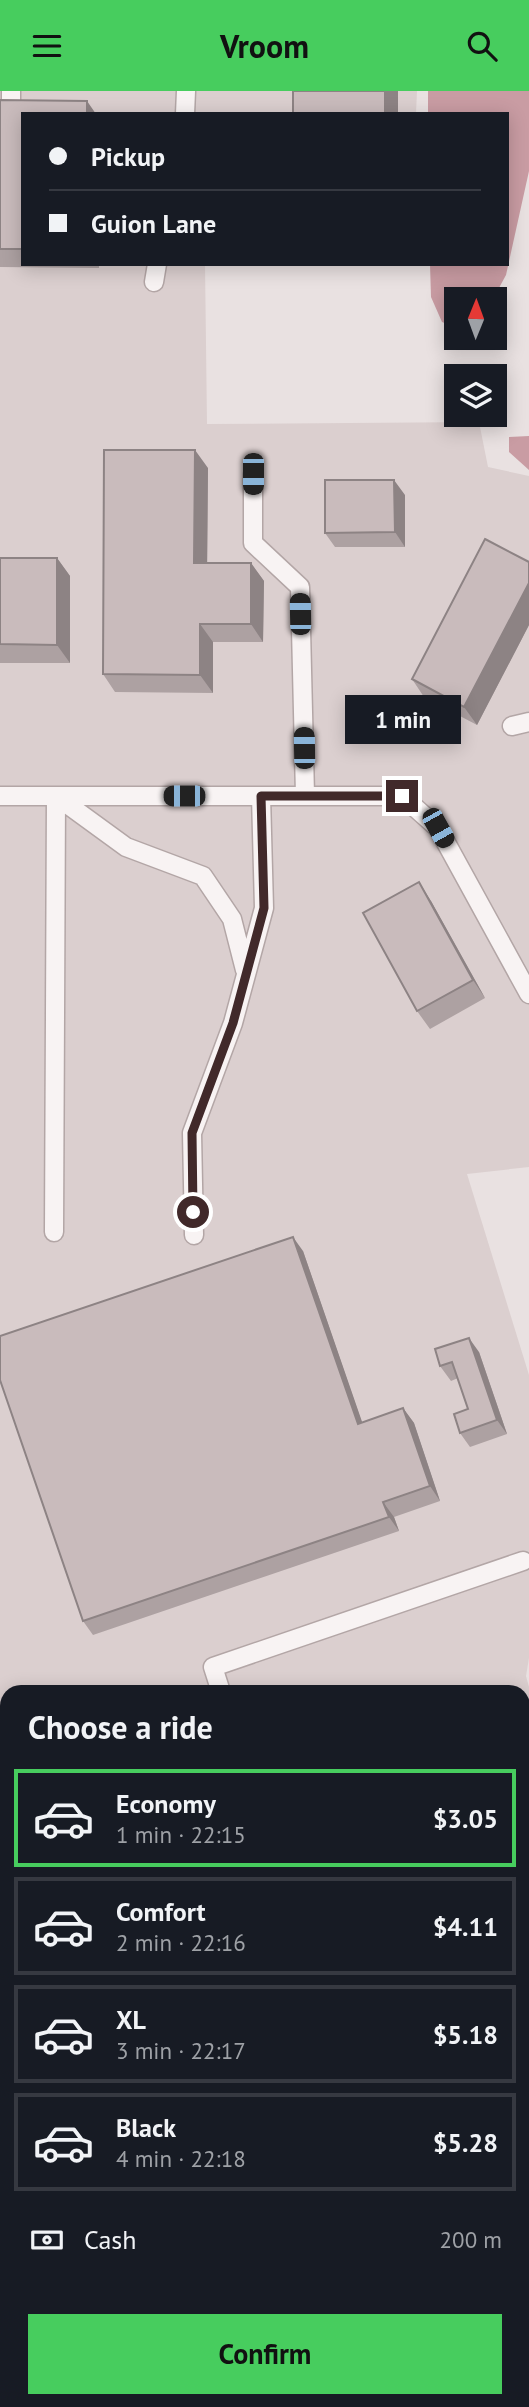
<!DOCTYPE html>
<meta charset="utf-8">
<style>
:root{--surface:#171b24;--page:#20242c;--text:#f1f3f6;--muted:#9ea1a6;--line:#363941;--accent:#47cd5e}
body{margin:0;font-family:"PT Sans",sans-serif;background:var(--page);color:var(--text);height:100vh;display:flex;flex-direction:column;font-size:26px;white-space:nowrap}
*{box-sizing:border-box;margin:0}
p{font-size:23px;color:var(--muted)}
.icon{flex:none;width:38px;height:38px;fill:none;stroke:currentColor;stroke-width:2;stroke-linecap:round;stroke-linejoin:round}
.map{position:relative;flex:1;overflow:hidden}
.drawer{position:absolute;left:0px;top:1594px;width:530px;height:723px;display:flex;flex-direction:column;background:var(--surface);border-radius:21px 21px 0 0;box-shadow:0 4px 18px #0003}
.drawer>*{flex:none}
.top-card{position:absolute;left:21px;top:21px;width:488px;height:154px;border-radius:0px;box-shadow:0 4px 18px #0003;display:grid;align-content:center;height:154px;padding:0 28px;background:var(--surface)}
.needle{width:46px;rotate:1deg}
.tools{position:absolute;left:444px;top:196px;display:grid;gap:14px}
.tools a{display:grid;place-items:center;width:63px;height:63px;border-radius:0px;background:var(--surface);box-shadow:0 4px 18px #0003;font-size:35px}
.end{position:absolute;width:32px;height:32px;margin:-16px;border:9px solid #41292a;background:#fff;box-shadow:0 0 0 4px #fff}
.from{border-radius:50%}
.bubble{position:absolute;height:49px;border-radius:0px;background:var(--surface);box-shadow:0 4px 18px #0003;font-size:23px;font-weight:800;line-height:49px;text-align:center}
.car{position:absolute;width:21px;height:42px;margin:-21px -10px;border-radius:9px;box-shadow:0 0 5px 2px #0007;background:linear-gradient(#222 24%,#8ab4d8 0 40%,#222 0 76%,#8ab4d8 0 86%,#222 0)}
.top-card b{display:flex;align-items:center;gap:24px;height:66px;font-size:26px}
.top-card b+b{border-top:2px solid var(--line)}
.top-card i{width:18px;height:18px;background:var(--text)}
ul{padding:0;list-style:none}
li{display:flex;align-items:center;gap:21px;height:98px;margin:0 14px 10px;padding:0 14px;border:4px solid var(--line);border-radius:0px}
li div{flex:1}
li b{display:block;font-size:26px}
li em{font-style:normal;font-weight:800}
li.current{border-color:var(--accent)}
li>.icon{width:63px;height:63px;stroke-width:1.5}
h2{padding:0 28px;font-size:32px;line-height:84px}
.pay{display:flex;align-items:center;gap:18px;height:77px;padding:0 28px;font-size:26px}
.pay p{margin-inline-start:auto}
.cta{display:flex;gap:14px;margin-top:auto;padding:14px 28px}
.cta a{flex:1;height:80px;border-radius:0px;background:var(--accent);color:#111;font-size:28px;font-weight:800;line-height:80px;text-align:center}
header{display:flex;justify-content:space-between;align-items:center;height:91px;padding:0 28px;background:var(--accent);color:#111;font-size:32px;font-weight:800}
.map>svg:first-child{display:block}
</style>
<header><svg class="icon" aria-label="menu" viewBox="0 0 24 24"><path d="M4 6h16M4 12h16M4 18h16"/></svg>Vroom<svg class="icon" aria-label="search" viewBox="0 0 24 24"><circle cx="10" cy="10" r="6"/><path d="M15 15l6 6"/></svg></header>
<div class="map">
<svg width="529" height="2316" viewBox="0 0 529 2316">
<rect width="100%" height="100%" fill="#e9e1e1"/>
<path fill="#dbcfcf" d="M0,0H417L416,23H23V173H205L207,333L479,331L488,376L529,385V1076L467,1083L529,1284V1567L526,1585L529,1596V2186H523V1601H7V1798L0,1777Z"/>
<path fill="#c99ca3" d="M428,0H529V80L506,184L493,208H457V237L442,231L431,206L430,173H508V23H428Z
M529,345V379L509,361V346Z"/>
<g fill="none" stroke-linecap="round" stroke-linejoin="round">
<g stroke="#b3a6a6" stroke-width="21">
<path id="minor" d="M11,16V0
M185,23L186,0
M154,191L157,173
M253,383V452L300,496L305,704
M512,635L529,631
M0,705H402L438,737L529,903
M56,705L126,756L203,785L232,828L245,879
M54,1141L56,705
M194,1144L192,1042L233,932L264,817L261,705
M221,1601L213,1576L523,1470
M0,2227H7
M524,2235V2316"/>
</g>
<use href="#minor" stroke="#f8f3f3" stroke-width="18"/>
<path stroke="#937a7c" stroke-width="5" stroke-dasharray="3.5 7" stroke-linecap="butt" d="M0,1927L7,1948
M126,2310L128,2316"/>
</g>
<path fill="#ada1a2" d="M0,9L23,23V173H99V177L0,176Z
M208,377L207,472H251L264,490L263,551H213V602L115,601L103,583Z
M405,404V456H335L325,442Z
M0,467H57L70,485V572H0Z
M529,471V534L477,634L424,606L412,588Z
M431,810L485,907L430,938L417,920Z
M303,1160L362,1332L403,1317L414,1332L440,1410L394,1426L399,1440L93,1544L83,1530Z
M479,1261L507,1343L470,1356L460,1342L468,1318L458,1287L451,1290L440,1275Z
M523,1713L529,1730V1943L523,1945Z"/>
<path fill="#8d8384" d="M385,0H398V23H385Z
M87,10L96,23H87Z
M195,359L208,377L207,490L194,472Z
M394,389L405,404V456L395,441Z
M57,467L70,485V572L57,554Z
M251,472L264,490L263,551L251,533Z
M529,492V534L477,634L464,616Z
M200,533L213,551V602L200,584Z
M419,791L431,810L485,907L473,889Z
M293,1146L303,1160L368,1348L358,1333Z
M469,1247L479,1261L507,1343L497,1329Z
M403,1317L414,1332L440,1410L430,1395Z
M383,1411L394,1426L399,1440L389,1426Z
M523,1713L529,1730V1746L523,1729Z"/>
<path fill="#c9bbbc" stroke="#8d8384" stroke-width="2" d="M293,0H385V23H293Z
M0,9L87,10V23H23V158H0Z
M104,359H195L194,472H251V533H200V584L103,583Z
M325,389H394L395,441L325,442Z
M485,448L529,471V492L464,616L412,588Z
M0,467H57V554L0,553Z
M419,791L473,889L417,920L363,822Z
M293,1146L358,1333L403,1317L430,1395L383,1411L389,1426L83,1530L0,1289V1245Z
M469,1247L497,1329L460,1342L454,1323L468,1318L452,1271L440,1275L435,1258Z
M523,1729L529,1746V1925L523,1927Z"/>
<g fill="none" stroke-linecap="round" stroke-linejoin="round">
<path stroke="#41292a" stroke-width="9" d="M193,1121L192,1042L233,932L264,817L261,705H402"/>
</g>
</svg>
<div class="tools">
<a><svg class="needle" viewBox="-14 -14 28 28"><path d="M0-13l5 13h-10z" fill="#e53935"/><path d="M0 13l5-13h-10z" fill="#9ea1a6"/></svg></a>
<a><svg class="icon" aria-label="layers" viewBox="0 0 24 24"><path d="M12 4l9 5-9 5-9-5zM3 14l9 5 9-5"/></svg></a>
</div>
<i class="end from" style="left:193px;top:1121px"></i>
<i class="end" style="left:402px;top:705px"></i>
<div class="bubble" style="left:345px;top:604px;width:116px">1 min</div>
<i class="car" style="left:253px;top:383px;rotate:180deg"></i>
<i class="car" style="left:300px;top:523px;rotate:359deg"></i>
<i class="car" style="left:304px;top:657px;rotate:359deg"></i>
<i class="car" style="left:184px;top:705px;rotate:270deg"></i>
<i class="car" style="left:438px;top:737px;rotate:151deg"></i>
<div class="top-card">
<b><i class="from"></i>Pickup</b>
<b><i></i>Guion Lane</b>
</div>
<section class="drawer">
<h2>Choose a ride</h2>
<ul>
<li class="current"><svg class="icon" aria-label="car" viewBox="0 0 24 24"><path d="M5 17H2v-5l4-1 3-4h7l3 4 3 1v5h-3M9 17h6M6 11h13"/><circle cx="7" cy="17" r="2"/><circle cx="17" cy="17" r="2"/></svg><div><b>Economy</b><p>1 min · 22:15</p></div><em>$3.05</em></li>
<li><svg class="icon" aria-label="car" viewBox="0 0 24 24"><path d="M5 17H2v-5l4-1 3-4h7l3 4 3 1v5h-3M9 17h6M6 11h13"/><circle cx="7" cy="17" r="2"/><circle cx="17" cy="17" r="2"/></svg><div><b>Comfort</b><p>2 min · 22:16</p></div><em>$4.11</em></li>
<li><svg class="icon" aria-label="car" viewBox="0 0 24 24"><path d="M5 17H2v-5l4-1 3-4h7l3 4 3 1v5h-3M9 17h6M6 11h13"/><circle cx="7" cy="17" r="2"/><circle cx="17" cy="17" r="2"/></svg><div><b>XL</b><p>3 min · 22:17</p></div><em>$5.18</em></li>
<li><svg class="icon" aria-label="car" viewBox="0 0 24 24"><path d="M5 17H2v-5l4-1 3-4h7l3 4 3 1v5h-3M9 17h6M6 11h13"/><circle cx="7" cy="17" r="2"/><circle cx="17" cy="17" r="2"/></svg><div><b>Black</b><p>4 min · 22:18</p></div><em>$5.28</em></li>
</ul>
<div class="pay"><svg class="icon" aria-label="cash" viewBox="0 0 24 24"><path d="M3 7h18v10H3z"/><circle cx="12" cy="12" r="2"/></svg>Cash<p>200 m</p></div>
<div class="cta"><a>Confirm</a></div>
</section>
</div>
